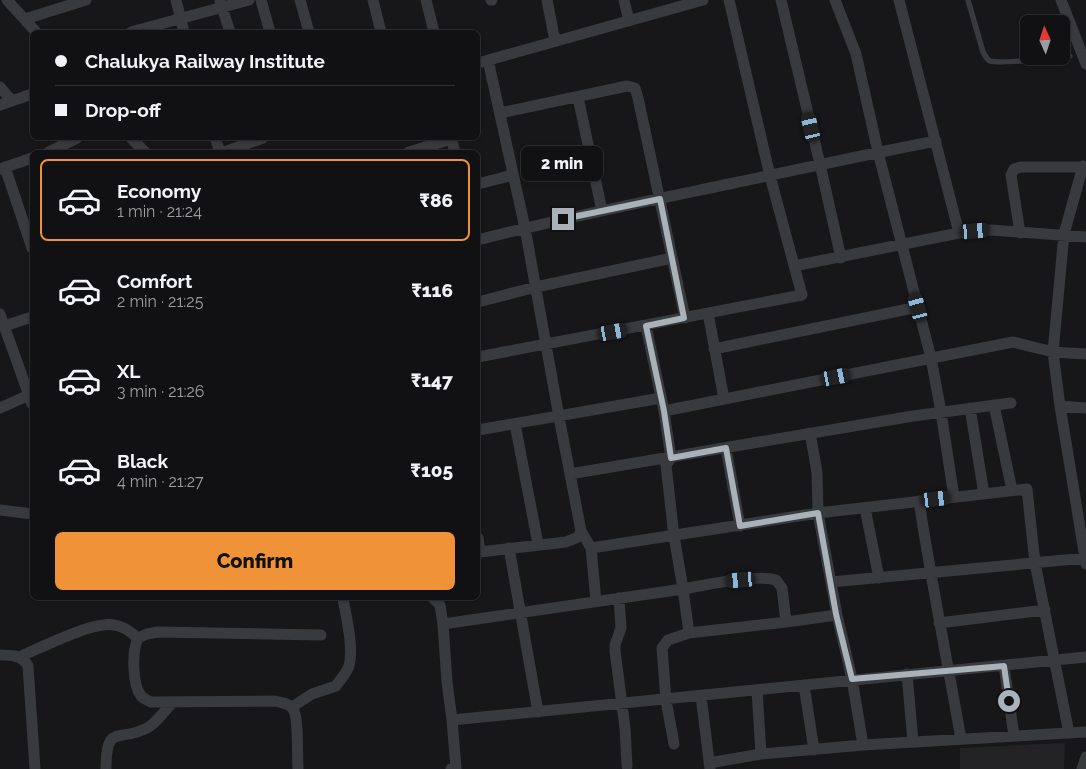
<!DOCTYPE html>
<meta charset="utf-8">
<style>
:root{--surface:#111113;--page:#1e1f21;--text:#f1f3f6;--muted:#9c9da0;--line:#303133;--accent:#f09238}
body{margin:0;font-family:Raleway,sans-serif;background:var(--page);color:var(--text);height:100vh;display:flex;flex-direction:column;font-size:19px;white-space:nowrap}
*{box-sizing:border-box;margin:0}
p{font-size:16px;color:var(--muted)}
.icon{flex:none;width:28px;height:28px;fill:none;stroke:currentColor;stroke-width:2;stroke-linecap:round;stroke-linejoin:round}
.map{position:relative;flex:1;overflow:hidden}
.side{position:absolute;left:30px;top:150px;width:450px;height:450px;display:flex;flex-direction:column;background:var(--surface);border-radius:8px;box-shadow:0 1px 4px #0004,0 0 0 1px var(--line)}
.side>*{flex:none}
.guide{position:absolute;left:30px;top:30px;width:450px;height:110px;border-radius:8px;box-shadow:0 1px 4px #0004,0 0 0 1px var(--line);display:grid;align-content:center;height:110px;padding:0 25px;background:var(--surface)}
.needle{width:32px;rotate:357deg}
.controls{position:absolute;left:1020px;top:15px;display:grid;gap:10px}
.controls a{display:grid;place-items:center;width:50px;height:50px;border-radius:8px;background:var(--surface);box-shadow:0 1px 4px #0004,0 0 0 1px var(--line);font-size:25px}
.end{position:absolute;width:22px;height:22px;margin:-11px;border:6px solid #a9b1b9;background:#111;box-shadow:0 0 0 2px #111}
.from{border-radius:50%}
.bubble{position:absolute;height:35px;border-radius:8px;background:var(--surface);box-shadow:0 1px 4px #0004,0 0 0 1px var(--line);font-size:16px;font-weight:800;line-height:35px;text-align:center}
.car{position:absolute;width:15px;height:30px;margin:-15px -8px;border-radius:6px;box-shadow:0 0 4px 1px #0007;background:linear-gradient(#222 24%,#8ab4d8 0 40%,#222 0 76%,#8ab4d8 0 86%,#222 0)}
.guide b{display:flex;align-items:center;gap:18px;height:48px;font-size:19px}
.guide b+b{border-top:1px solid var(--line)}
.guide i{width:12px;height:12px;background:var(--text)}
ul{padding:9px 0 0;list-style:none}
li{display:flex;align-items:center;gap:15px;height:82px;margin:0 10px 8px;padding:0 15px;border:2px solid transparent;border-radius:8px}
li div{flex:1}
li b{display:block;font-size:19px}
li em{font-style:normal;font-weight:800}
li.active{border-color:var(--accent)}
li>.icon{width:45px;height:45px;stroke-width:1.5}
.action{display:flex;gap:10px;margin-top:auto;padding:10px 25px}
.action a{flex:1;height:58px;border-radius:8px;background:var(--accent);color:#111;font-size:20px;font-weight:800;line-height:58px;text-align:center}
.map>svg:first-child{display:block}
</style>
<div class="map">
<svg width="1086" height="769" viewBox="0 0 1086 769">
<rect width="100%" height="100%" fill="#171719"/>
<path fill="#232326" d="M1065,743L1064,769H960V748Z"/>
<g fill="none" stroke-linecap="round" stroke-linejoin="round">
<path stroke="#383a3e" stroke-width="5.5" d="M968,0L983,52C985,55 986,59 990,61C999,65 1056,57 1070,56"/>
<path stroke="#383a3e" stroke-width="11" d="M7,0L36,32
M176,0L184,32
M261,0L270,32
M300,0L309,32
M373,0L381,32
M426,0L434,32
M491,0H492
M547,0L555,41
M624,0L629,21
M781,0L820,164L841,258
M835,0L856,54L878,152L931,358L941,412L954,497
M899,0L959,233
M1061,0L1086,64
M220,1L230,32
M25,19L86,0
M131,32L249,0
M478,63L703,0
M0,87L12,101
M578,97L602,211
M0,105L32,94
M500,113L627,86L635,88L638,98L685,318
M131,138L145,152
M215,138L220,152
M451,138L455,152
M49,152L77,138
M224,152L263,138
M409,152L451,139
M5,167L32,248
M0,169L32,158
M478,184L513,175
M1020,233L1011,175L1014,169L1021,167H1086
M478,240C562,218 648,201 734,183C801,169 868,154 936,141
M794,266L959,233L991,230L1086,237
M478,302L536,287L672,258
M708,313L724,399
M0,314L32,404
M4,326L32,317
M646,326L664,411L671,458L666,465L674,536L683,589C706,585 755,574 776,580L782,588L786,622
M714,349L918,307
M478,357L802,295L770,176L729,0
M994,405L1012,490
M1060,406L1053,352L1064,234L1083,166
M0,408L29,395
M970,408L984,494
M664,411L1013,342L1053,352L1086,354
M515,424L538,544
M478,430L661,398
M810,433L817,472L818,513L837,615L852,679L863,745
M726,448L740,526
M570,474L913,416L1011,403
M919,501C931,581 947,659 961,739
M865,508L879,578
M0,510L32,514
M581,531L591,548L596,601
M478,538L480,552L566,542L578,537L581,531L559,417L525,228L488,60
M509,548L538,712
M591,548L818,513L1027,489L1035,563L1069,733
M1086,564L1060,406L1086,408
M831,582L1086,558
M433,598L440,605L443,624L447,682L452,720L456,768L451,769
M619,598L621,628L615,645V651L625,728L627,766
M939,623L1045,610
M443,624L683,589L689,633L786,622L837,615
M0,655C12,655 22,655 28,666L35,769
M19,657C41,648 92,621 114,625C124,626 130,632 138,638
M1004,666L1014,736
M907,674L913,742
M804,685L814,750
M757,690L761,754
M701,696L710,769
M292,707L312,694L336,686C340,680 346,674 349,666C354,647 346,617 343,598
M452,720L1086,657
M674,744L666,700L662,648L668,640L689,633
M709,763L761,754L863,745L1086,732
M106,769C106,722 119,743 147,728C157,723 164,711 172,703
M298,769C297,757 299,717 293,709C289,703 282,703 275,701L151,702C147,700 144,699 141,696C132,684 132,651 138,638L147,634L158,632L321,635
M1082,769L1086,757"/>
</g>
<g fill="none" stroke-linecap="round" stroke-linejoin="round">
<path stroke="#a9b1b9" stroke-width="6" d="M563,219L660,199L684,318L646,326L664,411L671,458L726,448L740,526L818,513L836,614L852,679L1004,666L1009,701"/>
</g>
</svg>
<div class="controls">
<a><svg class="needle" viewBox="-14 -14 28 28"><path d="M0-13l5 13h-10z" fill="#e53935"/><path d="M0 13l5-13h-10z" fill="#9c9da0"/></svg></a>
</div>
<i class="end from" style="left:1009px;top:701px"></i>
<i class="end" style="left:563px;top:219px"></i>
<div class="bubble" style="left:521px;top:146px;width:82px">2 min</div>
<i class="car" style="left:811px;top:127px;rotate:347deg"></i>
<i class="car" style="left:975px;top:231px;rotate:85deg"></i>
<i class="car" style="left:918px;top:307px;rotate:345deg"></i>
<i class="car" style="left:613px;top:332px;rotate:80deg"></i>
<i class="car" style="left:836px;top:377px;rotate:79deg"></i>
<i class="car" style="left:936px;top:499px;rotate:83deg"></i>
<i class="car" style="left:741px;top:580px;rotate:265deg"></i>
<div class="guide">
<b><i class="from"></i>Chalukya Railway Institute</b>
<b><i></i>Drop-off</b>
</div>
<section class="side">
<ul>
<li class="active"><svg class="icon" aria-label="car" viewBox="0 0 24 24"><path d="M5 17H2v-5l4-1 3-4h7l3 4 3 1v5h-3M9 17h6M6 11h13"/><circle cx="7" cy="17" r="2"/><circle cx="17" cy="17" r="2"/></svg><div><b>Economy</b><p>1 min · 21:24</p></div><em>₹86</em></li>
<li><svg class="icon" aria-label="car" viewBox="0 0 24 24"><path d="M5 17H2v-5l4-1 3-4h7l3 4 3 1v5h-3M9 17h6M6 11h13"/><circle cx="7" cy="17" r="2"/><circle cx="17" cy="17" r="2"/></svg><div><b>Comfort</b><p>2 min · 21:25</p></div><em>₹116</em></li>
<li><svg class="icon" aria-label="car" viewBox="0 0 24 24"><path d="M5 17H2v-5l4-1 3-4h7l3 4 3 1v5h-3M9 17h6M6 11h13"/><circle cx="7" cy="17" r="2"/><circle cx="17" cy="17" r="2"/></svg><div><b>XL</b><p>3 min · 21:26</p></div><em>₹147</em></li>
<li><svg class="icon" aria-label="car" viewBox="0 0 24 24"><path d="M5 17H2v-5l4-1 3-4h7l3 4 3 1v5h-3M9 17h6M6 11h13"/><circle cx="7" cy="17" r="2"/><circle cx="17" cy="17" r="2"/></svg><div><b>Black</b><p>4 min · 21:27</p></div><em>₹105</em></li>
</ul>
<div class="action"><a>Confirm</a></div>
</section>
</div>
